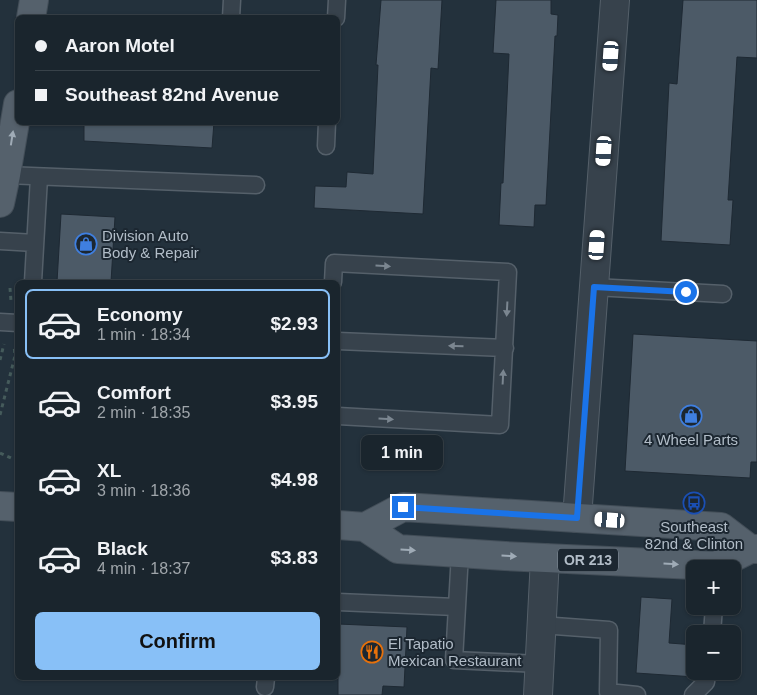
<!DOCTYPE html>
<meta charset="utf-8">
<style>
:root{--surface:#1a252d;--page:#232d35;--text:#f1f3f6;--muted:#9fa5aa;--line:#384249;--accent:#88c0f7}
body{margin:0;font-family:Helvetica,sans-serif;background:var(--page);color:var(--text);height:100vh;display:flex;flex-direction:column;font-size:19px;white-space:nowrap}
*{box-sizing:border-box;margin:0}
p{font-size:16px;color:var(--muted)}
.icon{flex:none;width:28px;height:28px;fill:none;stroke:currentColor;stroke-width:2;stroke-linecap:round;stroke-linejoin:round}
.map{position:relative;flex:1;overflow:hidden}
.details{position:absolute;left:15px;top:280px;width:325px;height:400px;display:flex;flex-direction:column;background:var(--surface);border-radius:8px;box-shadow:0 1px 4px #0004,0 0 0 1px var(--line)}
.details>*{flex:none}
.hud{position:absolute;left:15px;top:15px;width:325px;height:110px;border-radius:8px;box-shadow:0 1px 4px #0004,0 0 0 1px var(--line);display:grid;align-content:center;height:110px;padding:0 20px;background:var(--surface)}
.controls{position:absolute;left:686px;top:560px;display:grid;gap:10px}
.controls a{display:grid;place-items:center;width:55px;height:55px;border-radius:8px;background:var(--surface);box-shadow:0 1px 4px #0004,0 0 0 1px var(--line);font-size:25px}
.end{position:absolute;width:22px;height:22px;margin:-11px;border:6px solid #1a73e8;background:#fff;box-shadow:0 0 0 2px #fff}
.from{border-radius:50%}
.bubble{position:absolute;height:35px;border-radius:8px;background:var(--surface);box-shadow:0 1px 4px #0004,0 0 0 1px var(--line);font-size:16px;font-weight:700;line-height:35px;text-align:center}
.car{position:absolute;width:15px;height:30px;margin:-15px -8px;border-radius:6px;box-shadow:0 0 4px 1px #0007;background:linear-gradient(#fff 24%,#345 0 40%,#fff 0 76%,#345 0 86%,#fff 0)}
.hud b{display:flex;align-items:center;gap:18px;height:48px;font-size:19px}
.hud b+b{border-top:1px solid var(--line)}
.hud i{width:12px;height:12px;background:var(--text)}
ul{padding:9px 0 0;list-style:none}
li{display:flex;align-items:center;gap:15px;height:70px;margin:0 10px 8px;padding:0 10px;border:2px solid transparent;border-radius:8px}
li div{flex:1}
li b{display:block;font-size:19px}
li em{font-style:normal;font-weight:700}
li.active{border-color:var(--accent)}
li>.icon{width:45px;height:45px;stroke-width:1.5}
.button{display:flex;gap:10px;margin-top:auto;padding:10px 20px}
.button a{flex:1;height:58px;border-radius:8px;background:var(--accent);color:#111;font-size:20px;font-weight:700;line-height:58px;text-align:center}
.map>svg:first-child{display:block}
</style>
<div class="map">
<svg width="757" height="695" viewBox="0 0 757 695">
<rect width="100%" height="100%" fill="#23313c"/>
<path fill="#4c5a67" stroke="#1e2933" d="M381,0H442L438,69L431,68L423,214L314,208L315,186L346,187L347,172L373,174L378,65H376Z
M496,0H551V14L558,15L557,36H555L546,205H535L534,227L499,225L501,183H503L509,54L493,53Z
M683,0H757V58L737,57L728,200H733L730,245L661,241L669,83L677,84Z
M84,122H214L212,148L84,141Z
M61,214L115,217L111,282H57Z
M633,334L757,341V462H751L750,478L625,471Z
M641,597L672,599L669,643L695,645V677L636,673Z
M338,624L407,627L404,687L383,686L382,695H338Z"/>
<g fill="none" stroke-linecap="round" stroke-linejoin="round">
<g stroke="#55606a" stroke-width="19">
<path id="lane" d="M231,18L232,0
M336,18L337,0
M326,146L327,122
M6,175L256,185
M0,241L35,243
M33,282L39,177
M333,282L334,263L508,272L500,425L338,416
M594,287L723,294
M0,322L18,323
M338,341L505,348
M460,553L454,660L539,664
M338,602L456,607
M541,625L609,630L608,692L637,695
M712,634L714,606
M265,687L266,678
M693,695L706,682L707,671"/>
</g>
<g stroke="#55606a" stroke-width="30">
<path id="street" d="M577,518L615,0
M538,695L545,558"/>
</g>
<g stroke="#434e58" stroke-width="30">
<path id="primary" d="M31,18L34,0
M0,203L6,175L18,104
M0,506L18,507
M338,525L365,527L398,549L505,556L716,566L750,549H757
M365,527L403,507L721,527L750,549"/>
</g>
<path stroke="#455b5b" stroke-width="3" stroke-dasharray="4 4" stroke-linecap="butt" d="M10,288L11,301
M0,360L4,344
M0,415L15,356L14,345
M0,453L11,458"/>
<use href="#lane" stroke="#37424c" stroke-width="16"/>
<use href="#street" stroke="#37424c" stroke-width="28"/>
<use href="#primary" stroke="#55616c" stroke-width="28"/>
</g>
<defs><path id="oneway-solid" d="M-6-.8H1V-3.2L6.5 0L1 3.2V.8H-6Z" transform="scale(1.25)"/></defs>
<g fill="#9fabb6">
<use href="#oneway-solid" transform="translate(12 138) rotate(-81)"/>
<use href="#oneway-solid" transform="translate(408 550) rotate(4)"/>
<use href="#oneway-solid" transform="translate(509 556) rotate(3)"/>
<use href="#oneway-solid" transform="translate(671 564) rotate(3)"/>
</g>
<g fill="#7b8690">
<use href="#oneway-solid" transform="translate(383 266) rotate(3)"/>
<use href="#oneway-solid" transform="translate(507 309) rotate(93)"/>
<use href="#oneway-solid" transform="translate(456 346) rotate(-178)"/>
<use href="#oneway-solid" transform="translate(503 377) rotate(-87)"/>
<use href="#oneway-solid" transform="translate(386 419) rotate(3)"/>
</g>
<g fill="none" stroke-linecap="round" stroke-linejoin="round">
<path stroke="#1a73e8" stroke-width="6" d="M403,507L577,518L594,287L686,292"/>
</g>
<defs>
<g id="shop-ring" transform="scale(1.125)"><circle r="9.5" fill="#1c2731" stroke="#3f7fe0" stroke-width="1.5"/><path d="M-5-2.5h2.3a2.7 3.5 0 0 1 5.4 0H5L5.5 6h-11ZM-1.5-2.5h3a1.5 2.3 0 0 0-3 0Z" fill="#3f7fe0"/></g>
<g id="bus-ring" transform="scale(1.125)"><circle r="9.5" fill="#1c2731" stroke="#1a4fb4" stroke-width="1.5"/><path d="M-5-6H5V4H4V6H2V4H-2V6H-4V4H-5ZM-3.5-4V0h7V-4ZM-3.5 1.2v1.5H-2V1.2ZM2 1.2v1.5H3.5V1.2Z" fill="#1a4fb4"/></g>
<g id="restaurant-ring" transform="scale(1.125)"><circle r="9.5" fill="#1c2731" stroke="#e8710a" stroke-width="1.5"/><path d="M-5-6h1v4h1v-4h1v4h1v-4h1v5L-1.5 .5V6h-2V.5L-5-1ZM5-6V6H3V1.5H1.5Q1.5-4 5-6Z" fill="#e8710a"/></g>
</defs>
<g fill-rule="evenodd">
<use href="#shop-ring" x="86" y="244"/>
<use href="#shop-ring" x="691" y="416"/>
<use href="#bus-ring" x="694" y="503"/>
<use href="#restaurant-ring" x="372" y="652"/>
</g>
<g text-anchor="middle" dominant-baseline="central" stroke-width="4" stroke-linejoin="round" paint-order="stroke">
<rect fill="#1c2731" stroke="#85909b" stroke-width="1" x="558" y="548.5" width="60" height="23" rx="4"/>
<g font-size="14" font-weight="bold" fill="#b2bdc8">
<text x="588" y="560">OR 213</text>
</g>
<g font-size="15" fill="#b2bdc8" stroke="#1c2731" text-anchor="start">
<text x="102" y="235">Division Auto<tspan x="102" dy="17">Body &amp; Repair</tspan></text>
<text x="691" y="439" text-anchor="middle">4 Wheel Parts</text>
<text x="694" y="526" text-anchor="middle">Southeast<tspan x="694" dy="17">82nd &amp; Clinton</tspan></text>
<text x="388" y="643">El Tapatio<tspan x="388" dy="17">Mexican Restaurant</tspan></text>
</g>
</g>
</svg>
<div class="controls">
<a>+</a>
<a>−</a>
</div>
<i class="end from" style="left:686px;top:292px"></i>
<i class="end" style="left:403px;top:507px"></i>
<div class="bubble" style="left:361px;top:435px;width:82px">1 min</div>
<i class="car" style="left:611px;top:56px;rotate:184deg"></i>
<i class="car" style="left:604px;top:151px;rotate:184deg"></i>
<i class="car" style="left:597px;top:245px;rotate:4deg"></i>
<i class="car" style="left:610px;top:520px;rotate:274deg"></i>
<div class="hud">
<b><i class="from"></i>Aaron Motel</b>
<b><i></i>Southeast 82nd Avenue</b>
</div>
<section class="details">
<ul>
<li class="active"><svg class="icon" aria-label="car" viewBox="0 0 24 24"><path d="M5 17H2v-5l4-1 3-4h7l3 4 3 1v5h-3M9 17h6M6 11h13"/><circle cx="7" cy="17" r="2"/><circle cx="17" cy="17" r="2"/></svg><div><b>Economy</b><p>1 min · 18:34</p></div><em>$2.93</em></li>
<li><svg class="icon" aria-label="car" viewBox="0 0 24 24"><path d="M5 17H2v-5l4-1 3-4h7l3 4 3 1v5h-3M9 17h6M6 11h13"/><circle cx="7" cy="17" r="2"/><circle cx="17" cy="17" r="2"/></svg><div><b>Comfort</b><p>2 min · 18:35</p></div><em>$3.95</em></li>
<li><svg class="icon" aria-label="car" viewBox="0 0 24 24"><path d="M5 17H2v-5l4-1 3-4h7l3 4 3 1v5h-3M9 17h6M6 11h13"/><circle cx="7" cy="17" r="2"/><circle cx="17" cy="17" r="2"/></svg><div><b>XL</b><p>3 min · 18:36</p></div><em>$4.98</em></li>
<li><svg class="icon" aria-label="car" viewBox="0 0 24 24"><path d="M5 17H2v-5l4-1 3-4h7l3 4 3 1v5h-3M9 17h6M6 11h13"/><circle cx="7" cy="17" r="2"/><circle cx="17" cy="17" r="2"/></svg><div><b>Black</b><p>4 min · 18:37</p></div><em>$3.83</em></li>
</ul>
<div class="button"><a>Confirm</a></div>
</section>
</div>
